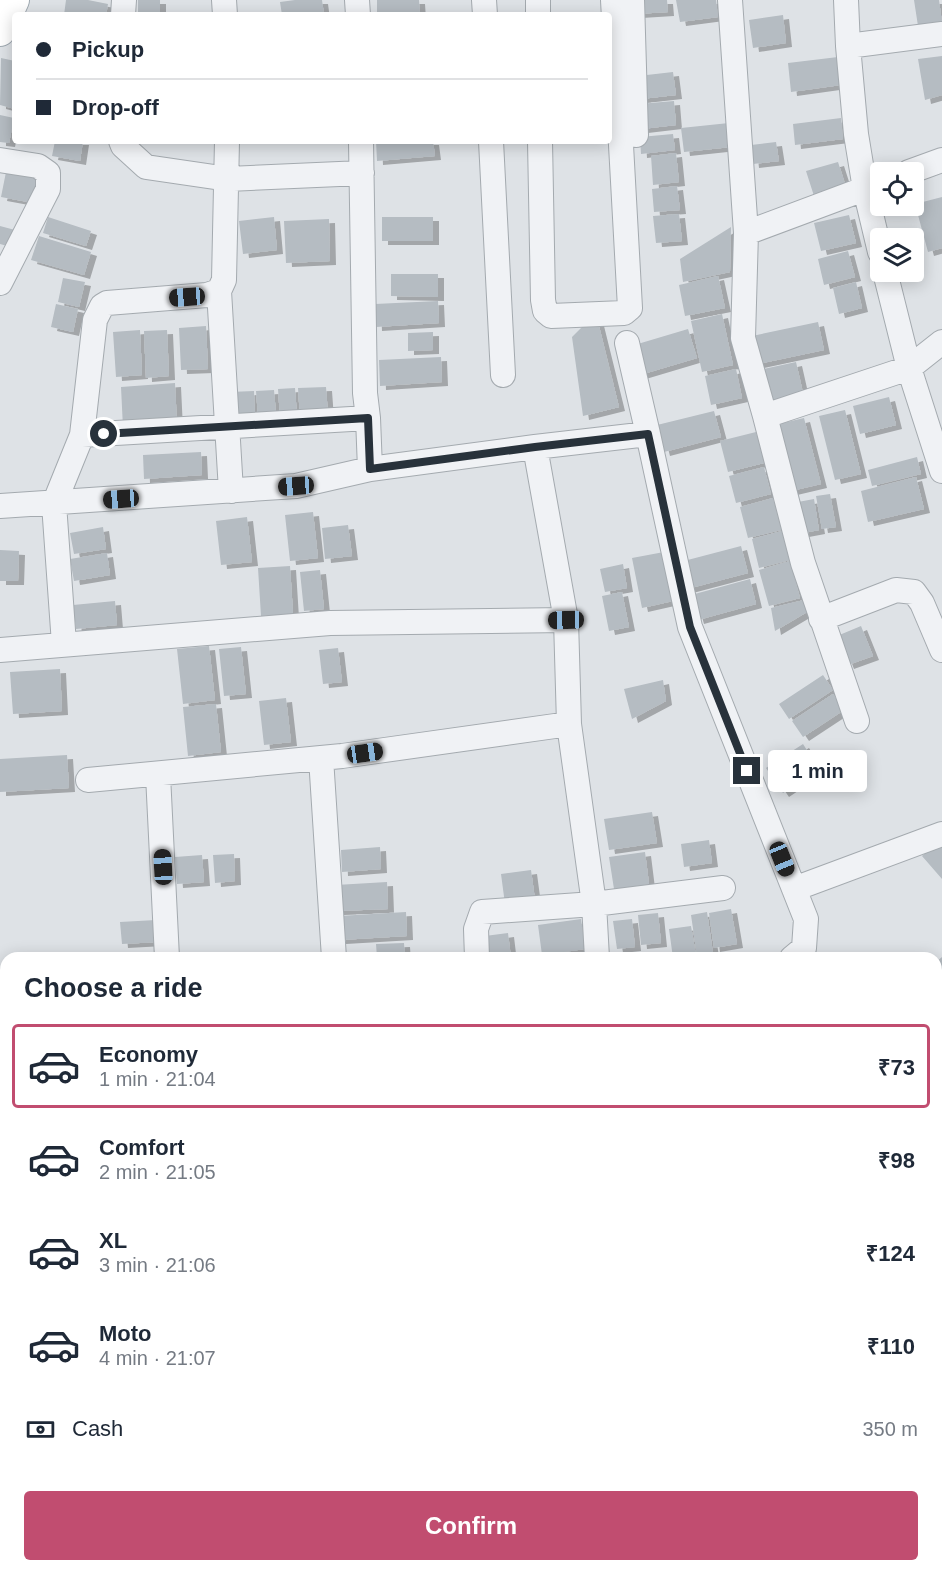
<!DOCTYPE html>
<meta charset="utf-8">
<style>
:root{--surface:#fff;--page:#f6f6f7;--text:#1f2937;--muted:#747a83;--line:#e0e1e3;--accent:#c14d70}
body{margin:0;font-family:Arial,sans-serif;background:var(--page);color:var(--text);height:100vh;display:flex;flex-direction:column;font-size:22px;white-space:nowrap}
*{box-sizing:border-box;margin:0}
p{font-size:20px;color:var(--muted)}
.icon{flex:none;width:33px;height:33px;fill:none;stroke:currentColor;stroke-width:2;stroke-linecap:round;stroke-linejoin:round}
.map{position:relative;flex:1;overflow:hidden}
.sheet{position:absolute;left:0px;top:952px;width:942px;height:620px;display:flex;flex-direction:column;background:var(--surface);border-radius:18px 18px 0 0;box-shadow:0 3px 15px #0003}
.sheet>*{flex:none}
.top-card{position:absolute;left:12px;top:12px;width:600px;height:132px;border-radius:6px;box-shadow:0 3px 15px #0003;display:grid;align-content:center;height:132px;padding:0 24px;background:var(--surface)}
.controls{position:absolute;left:870px;top:162px;display:grid;gap:12px}
.controls a{display:grid;place-items:center;width:54px;height:54px;border-radius:6px;background:var(--surface);box-shadow:0 3px 15px #0003;font-size:30px}
.end{position:absolute;width:27px;height:27px;margin:-14px;border:8px solid #28323b;background:#fff;box-shadow:0 0 0 3px #fff}
.from{border-radius:50%}
.bubble{position:absolute;height:42px;border-radius:6px;background:var(--surface);box-shadow:0 3px 15px #0003;font-size:20px;font-weight:700;line-height:42px;text-align:center}
.car{position:absolute;width:18px;height:36px;margin:-18px -9px;border-radius:8px;box-shadow:0 0 4px 2px #0007;background:linear-gradient(#222 24%,#8ab4d8 0 40%,#222 0 76%,#8ab4d8 0 86%,#222 0)}
.top-card b{display:flex;align-items:center;gap:21px;height:57px;font-size:22px}
.top-card b+b{border-top:2px solid var(--line)}
.top-card i{width:15px;height:15px;background:var(--text)}
ul{padding:0;list-style:none}
li{display:flex;align-items:center;gap:18px;height:84px;margin:0 12px 9px;padding:0 12px;border:3px solid transparent;border-radius:6px}
li div{flex:1}
li b{display:block;font-size:22px}
li em{font-style:normal;font-weight:700}
li.selected{border-color:var(--accent)}
li>.icon{width:54px;height:54px;stroke-width:1.5}
h2{padding:0 24px;font-size:27px;line-height:72px}
.pay{display:flex;align-items:center;gap:15px;height:66px;padding:0 24px;font-size:22px}
.pay p{margin-inline-start:auto}
.button{display:flex;gap:12px;margin-top:auto;padding:12px 24px}
.button a{flex:1;height:69px;border-radius:6px;background:var(--accent);color:#fff;font-size:24px;font-weight:700;line-height:69px;text-align:center}
.map>svg:first-child{display:block}
</style>
<div class="map">
<svg width="942" height="1571" viewBox="0 0 942 1571">
<defs>
<filter id="shadow"><feDropShadow dx="6" dy="4" stdDeviation="0" flood-color="#0004"/></filter>
</defs>
<rect width="100%" height="100%" fill="#dee2e6"/>
<path fill="#b5bcc2" filter="url(#shadow)" d="M66,0H88L108,4L106,15H64Z
M138,0H160V15H138Z
M295,0H322L324,15H282L280,2Z
M377,0H419L420,15H377Z
M636,0H667L668,12L636,14Z
M676,0H716L718,17L680,22Z
M914,0H939L942,23L918,26Z
M783,15L786,43L753,48L749,20Z
M942,56V95L925,100L918,59Z
M838,57L841,85L791,92L788,63Z
M1,58L15,61V109L0,105Z
M673,72L676,95L641,99L638,76Z
M674,101L676,125L642,129L639,104Z
M0,115L14,118L9,143L0,142Z
M841,118L843,139L795,145L793,124Z
M729,123L731,147L684,152L681,128Z
M673,134L675,150L641,154L640,137Z
M55,141H83L80,161L52,156Z
M376,141H433L435,156L377,161Z
M776,142L779,161L753,164L751,145Z
M676,153L679,182L653,185L651,156Z
M838,162L846,187L814,196L806,171Z
M7,167L44,174L39,204L1,197Z
M677,186L680,210L654,212L652,189Z
M942,197V248L928,252L915,204Z
M679,214L682,241L656,243L653,216Z
M849,215L856,243L821,251L814,223Z
M48,217L91,231L86,246L43,233Z
M274,217L277,250L243,254L239,221Z
M382,217H433V241H382Z
M329,219L330,261L286,263L284,221Z
M0,226L15,230L11,247L0,244Z
M731,227L730,272L683,282L680,259Z
M39,236L91,252L84,275L31,260Z
M848,251L855,277L824,285L818,259Z
M391,274H438V297L391,296Z
M718,276L725,308L685,316L679,285Z
M63,278L85,282L79,307L58,302Z
M856,282L862,308L839,314L833,288Z
M438,301L439,323L376,327L375,304Z
M56,304L78,309L73,332L51,327Z
M722,314L733,365L702,372L691,321Z
M598,322L619,407L583,416L572,337L584,325Z
M818,322L824,350L758,364L752,336Z
M206,326L208,369L181,370L179,328Z
M688,329L697,358L640,375L631,346Z
M140,330L142,375L116,377L113,332Z
M167,330L169,376L146,378L144,331Z
M433,332V350L408,351V333Z
M441,357L442,382L380,386L379,360Z
M796,362L803,393L765,402L759,370Z
M736,369L742,398L711,405L705,376Z
M175,383L177,425L123,428L121,387Z
M326,387L328,415L300,417L298,388Z
M295,388L297,416L280,417L278,389Z
M274,390L276,414L258,416L256,391Z
M254,391L255,417L232,418L230,392Z
M889,397L896,425L860,434L853,406Z
M845,410L861,474L835,480L819,416Z
M714,411L721,437L664,452L657,425Z
M804,418L821,484L787,492L770,426Z
M756,432L764,463L728,472L720,441Z
M201,452L202,475L144,479L143,455Z
M917,457L921,474L872,486L868,470Z
M764,467L771,494L736,503L729,476Z
M916,477L924,509L868,522L861,491Z
M830,494L836,527L822,529L816,496Z
M773,498L781,530L748,538L740,507Z
M814,499L819,530L803,533L798,502Z
M313,512L318,558L290,561L285,515Z
M247,517L252,562L221,565L216,521Z
M348,525L352,556L325,559L322,528Z
M103,527L106,549L74,554L70,533Z
M782,531L790,560L759,568L752,539Z
M741,546L748,573L687,589L680,562Z
M0,550L19,551L18,581H0Z
M664,552L673,601L642,608L632,558Z
M107,553L110,575L74,581L70,559Z
M790,561L800,598L769,606L759,570Z
M623,564L627,588L605,592L600,569Z
M290,566L293,614L261,616L258,568Z
M320,570L324,609L304,611L300,572Z
M750,579L756,604L698,620L691,595Z
M622,592L629,627L609,631L602,596Z
M804,600L807,612L775,631L771,608Z
M115,601L117,625L76,629L73,605Z
M861,626L873,656L848,665L837,636Z
M209,646L215,700L183,704L177,649Z
M241,647L246,694L224,696L219,649Z
M338,648L342,682L323,684L319,650Z
M60,669L62,711L13,714L10,672Z
M823,675L833,690L789,719L779,704Z
M663,680L666,701L632,719L624,689Z
M833,694L844,710L803,737L792,721Z
M286,698L291,742L264,745L259,701Z
M216,704L221,752L188,756L183,707Z
M803,744L819,769L783,793L766,768Z
M67,755L69,788L0,792V759Z
M652,812L657,843L609,850L604,819Z
M709,840L712,863L684,867L681,844Z
M940,840L942,842V879L922,856Z
M380,847L381,869L342,872L341,850Z
M645,852L649,884L614,889L609,857Z
M234,854L235,881L215,883L213,855Z
M202,855L204,882L177,884L175,857Z
M531,870L535,900L505,904L501,874Z
M387,882L388,909L338,911L336,885Z
M731,909L737,944L714,948L709,913Z
M406,912L407,936L340,940L339,916Z
M707,912L713,953L697,956L691,915Z
M658,913L661,943L641,945L638,915Z
M581,919L585,949L542,955L538,925Z
M632,919L635,947L617,949L613,921Z
M156,920L158,942L122,944L120,922Z
M691,926L696,955L673,958L669,929Z
M508,933L511,958H488L485,936Z
M404,943L405,958H377L376,944Z
M243,952V958H185V956Z
M583,955L584,958H565V957Z
M942,957V979L936,984V962Z
M942,1103V1116L936,1119V1106Z
M0,1139H6V1179H0Z
M0,1182H6V1231H0Z
M6,1253V1300H0V1254Z
M942,1339V1361L936,1362V1341Z
M942,1365V1379L936,1380V1367Z
M942,1419V1441L936,1442V1420Z
M942,1488V1507L936,1508V1489Z
M218,1566H250V1571H219Z
M407,1566H427V1571H407Z
M431,1566H453V1571H431Z"/>
<g fill="none" stroke-linecap="round" stroke-linejoin="round">
<g stroke="#a4aaaf" stroke-width="26">
<path id="minor" d="M224,0L225,15
M357,0L358,15
M484,0L485,15
M538,0V15
M632,0L636,135
M730,0L746,233
M846,0L848,46L942,34
M123,15L124,0
M848,46L856,134L865,189L880,252
M121,141L123,146L146,167L228,179L362,173
M361,141L365,393L368,418L370,469
M491,141L503,375
M540,141L543,300L545,311L551,316L624,313L630,308L613,0
M0,160L38,166L48,173V189L0,283
M909,172L942,160
M885,272L909,368L942,471
M219,291L231,491
M627,343L648,434
M765,416L743,338L746,233L880,183
M82,435L368,418
M535,447L648,434L690,627L806,919L804,948L792,958
M0,506L296,486L370,469L535,447L566,620L569,724L594,904L482,912L476,929L477,958
M821,619L896,590L914,592L922,603L942,650
M64,644L54,504L82,435L95,320L102,306L107,303L207,295L219,291L224,280L227,141
M0,650L330,623L566,620
M857,721L803,563L765,416L909,368L942,342
M321,758L334,958
M158,775L167,958
M88,780L342,756L569,724
M794,889L942,834
M597,958L594,904L723,888
M936,1007L942,1002
M936,1028L942,1043
M0,1119H6
M0,1240H6
M0,1372H6
M936,1459L942,1467
M150,1566V1571
M281,1566L282,1571
M836,1566L838,1571
M906,1571L933,1566"/>
</g>
<g stroke="#9ea8b0" stroke-width="32">
<path id="major" d="M0,31L14,0"/>
</g>
<use href="#minor" stroke="#f0f2f5" stroke-width="24"/>
<use href="#major" stroke="#fff" stroke-width="30"/>
</g>
<g fill="none" stroke-linecap="round" stroke-linejoin="round">
<path stroke="#28323b" stroke-width="8" d="M104,434L368,418L370,469L535,447L648,434L690,627L747,771"/>
</g>
</svg>
<div class="controls">
<a><svg class="icon" aria-label="locate" viewBox="0 0 24 24"><circle cx="12" cy="12" r="6"/><path d="M12 2v4M12 18v4M2 12h4M18 12h4"/></svg></a>
<a><svg class="icon" aria-label="layers" viewBox="0 0 24 24"><path d="M12 4l9 5-9 5-9-5zM3 14l9 5 9-5"/></svg></a>
</div>
<i class="end from" style="left:104px;top:434px"></i>
<i class="end" style="left:747px;top:771px"></i>
<div class="bubble" style="left:768px;top:750px;width:99px">1 min</div>
<i class="car" style="left:187px;top:297px;rotate:266deg"></i>
<i class="car" style="left:296px;top:486px;rotate:266deg"></i>
<i class="car" style="left:121px;top:499px;rotate:266deg"></i>
<i class="car" style="left:566px;top:620px;rotate:269deg"></i>
<i class="car" style="left:365px;top:753px;rotate:82deg"></i>
<i class="car" style="left:782px;top:859px;rotate:158deg"></i>
<i class="car" style="left:163px;top:867px;rotate:357deg"></i>
<div class="top-card">
<b><i class="from"></i>Pickup</b>
<b><i></i>Drop-off</b>
</div>
<section class="sheet">
<h2>Choose a ride</h2>
<ul>
<li class="selected"><svg class="icon" aria-label="car" viewBox="0 0 24 24"><path d="M5 17H2v-5l4-1 3-4h7l3 4 3 1v5h-3M9 17h6M6 11h13"/><circle cx="7" cy="17" r="2"/><circle cx="17" cy="17" r="2"/></svg><div><b>Economy</b><p>1 min · 21:04</p></div><em>₹73</em></li>
<li><svg class="icon" aria-label="car" viewBox="0 0 24 24"><path d="M5 17H2v-5l4-1 3-4h7l3 4 3 1v5h-3M9 17h6M6 11h13"/><circle cx="7" cy="17" r="2"/><circle cx="17" cy="17" r="2"/></svg><div><b>Comfort</b><p>2 min · 21:05</p></div><em>₹98</em></li>
<li><svg class="icon" aria-label="car" viewBox="0 0 24 24"><path d="M5 17H2v-5l4-1 3-4h7l3 4 3 1v5h-3M9 17h6M6 11h13"/><circle cx="7" cy="17" r="2"/><circle cx="17" cy="17" r="2"/></svg><div><b>XL</b><p>3 min · 21:06</p></div><em>₹124</em></li>
<li><svg class="icon" aria-label="car" viewBox="0 0 24 24"><path d="M5 17H2v-5l4-1 3-4h7l3 4 3 1v5h-3M9 17h6M6 11h13"/><circle cx="7" cy="17" r="2"/><circle cx="17" cy="17" r="2"/></svg><div><b>Moto</b><p>4 min · 21:07</p></div><em>₹110</em></li>
</ul>
<div class="pay"><svg class="icon" aria-label="cash" viewBox="0 0 24 24"><path d="M3 7h18v10H3z"/><circle cx="12" cy="12" r="2"/></svg>Cash<p>350 m</p></div>
<div class="button"><a>Confirm</a></div>
</section>
</div>
